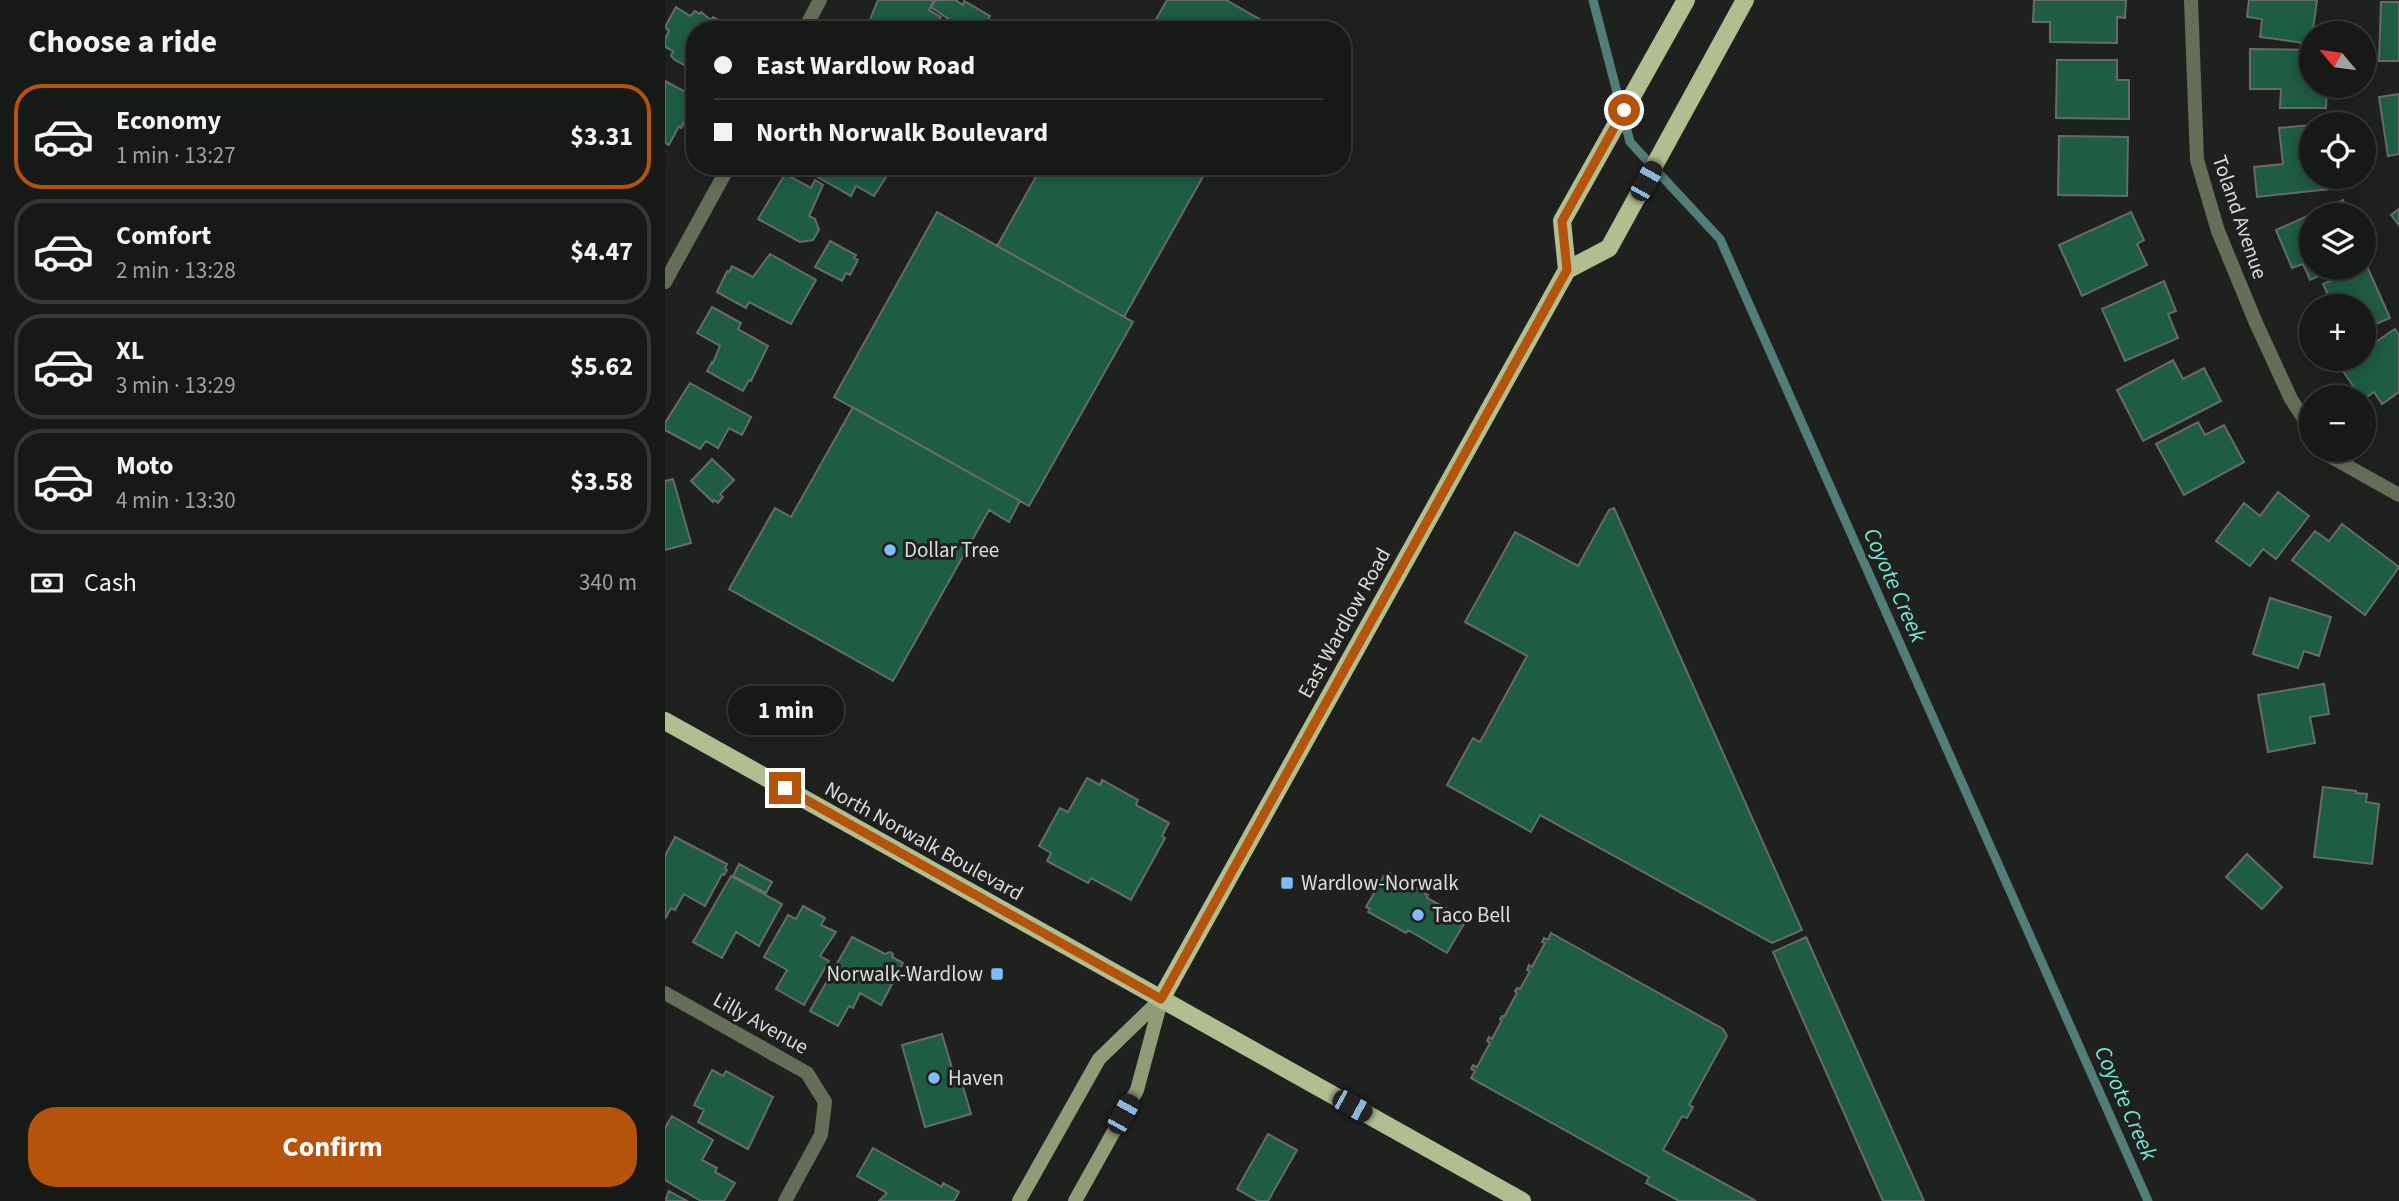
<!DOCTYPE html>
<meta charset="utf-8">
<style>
:root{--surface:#171917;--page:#242624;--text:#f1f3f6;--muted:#9ea0a1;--line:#363836;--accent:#b45309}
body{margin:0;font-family:"Source Sans 3",sans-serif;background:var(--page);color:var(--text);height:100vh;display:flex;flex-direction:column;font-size:26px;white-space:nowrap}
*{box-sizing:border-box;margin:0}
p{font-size:23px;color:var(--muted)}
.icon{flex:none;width:38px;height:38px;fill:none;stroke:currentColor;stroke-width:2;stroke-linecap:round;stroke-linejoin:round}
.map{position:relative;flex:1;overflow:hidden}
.drawer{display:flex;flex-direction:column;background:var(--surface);width:665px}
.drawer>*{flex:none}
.hud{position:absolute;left:21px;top:21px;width:665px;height:154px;border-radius:28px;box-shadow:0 4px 18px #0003,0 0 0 2px var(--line);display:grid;align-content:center;height:154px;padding:0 28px;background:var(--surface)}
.needle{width:46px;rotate:299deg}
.buttons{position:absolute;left:1634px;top:21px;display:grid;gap:14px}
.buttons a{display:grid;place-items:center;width:77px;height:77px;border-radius:50%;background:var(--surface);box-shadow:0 4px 18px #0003,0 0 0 2px var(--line);font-size:35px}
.end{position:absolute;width:32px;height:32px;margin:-16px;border:9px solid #b45309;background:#fff;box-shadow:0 0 0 4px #fff}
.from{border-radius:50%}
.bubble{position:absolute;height:49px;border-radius:24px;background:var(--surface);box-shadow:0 4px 18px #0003,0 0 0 2px var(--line);font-size:23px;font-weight:700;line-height:49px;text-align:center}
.car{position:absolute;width:21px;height:42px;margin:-21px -10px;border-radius:9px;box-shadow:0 0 5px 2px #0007;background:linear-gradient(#222 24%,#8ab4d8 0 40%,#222 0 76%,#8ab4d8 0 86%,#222 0)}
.hud b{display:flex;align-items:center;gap:24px;height:66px;font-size:26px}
.hud b+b{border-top:2px solid var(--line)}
.hud i{width:18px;height:18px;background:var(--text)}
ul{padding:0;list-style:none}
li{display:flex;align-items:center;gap:21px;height:105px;margin:0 14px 10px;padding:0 14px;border:4px solid var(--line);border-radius:28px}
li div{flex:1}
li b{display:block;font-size:26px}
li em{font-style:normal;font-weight:700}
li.current{border-color:var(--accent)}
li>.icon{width:63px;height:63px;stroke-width:1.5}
h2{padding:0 28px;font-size:32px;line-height:84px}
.pay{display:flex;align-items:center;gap:18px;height:77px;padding:0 28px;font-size:26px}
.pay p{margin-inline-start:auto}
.cta{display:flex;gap:14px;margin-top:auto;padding:14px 28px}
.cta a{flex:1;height:80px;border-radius:28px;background:var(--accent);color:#fff;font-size:28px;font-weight:700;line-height:80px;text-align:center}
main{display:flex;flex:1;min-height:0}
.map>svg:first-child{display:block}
</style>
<main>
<section class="drawer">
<h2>Choose a ride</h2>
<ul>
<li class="current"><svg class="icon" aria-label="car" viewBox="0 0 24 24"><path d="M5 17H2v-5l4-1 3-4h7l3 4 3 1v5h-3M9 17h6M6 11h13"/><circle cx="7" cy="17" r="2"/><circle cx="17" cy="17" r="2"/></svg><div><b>Economy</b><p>1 min · 13:27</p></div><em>$3.31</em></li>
<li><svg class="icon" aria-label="car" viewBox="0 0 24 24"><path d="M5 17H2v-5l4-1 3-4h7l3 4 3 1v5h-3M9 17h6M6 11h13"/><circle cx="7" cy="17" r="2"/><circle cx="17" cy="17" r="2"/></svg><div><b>Comfort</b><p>2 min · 13:28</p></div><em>$4.47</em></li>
<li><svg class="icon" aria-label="car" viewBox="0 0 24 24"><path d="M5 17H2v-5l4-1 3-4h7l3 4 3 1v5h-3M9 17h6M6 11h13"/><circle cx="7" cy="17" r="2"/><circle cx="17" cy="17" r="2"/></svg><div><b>XL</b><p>3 min · 13:29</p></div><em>$5.62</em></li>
<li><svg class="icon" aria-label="car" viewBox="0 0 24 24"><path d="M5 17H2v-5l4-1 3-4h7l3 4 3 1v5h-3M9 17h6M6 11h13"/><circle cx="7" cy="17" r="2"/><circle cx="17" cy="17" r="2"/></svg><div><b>Moto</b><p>4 min · 13:30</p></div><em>$3.58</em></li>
</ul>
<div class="pay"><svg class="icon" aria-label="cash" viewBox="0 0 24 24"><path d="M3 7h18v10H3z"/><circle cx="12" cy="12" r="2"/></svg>Cash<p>340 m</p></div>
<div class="cta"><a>Confirm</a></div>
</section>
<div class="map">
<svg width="1734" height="1201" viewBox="0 0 1734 1201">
<rect width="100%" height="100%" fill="#1f211f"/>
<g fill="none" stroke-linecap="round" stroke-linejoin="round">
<path stroke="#537d78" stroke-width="9" d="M928,0L965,142L1055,239L1483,1201"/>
</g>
<path fill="#1e5c44" stroke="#676b69" stroke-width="2" d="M213,0H269L264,10L276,17L275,18L279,30H219L204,22Z
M271,0H290L298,5L299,1L325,16L318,30H289L285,28L288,22L266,7Z
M502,0H561L614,30H485Z
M1369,0H1461L1460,18L1452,17V43L1385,42V22H1368Z
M1584,0H1652L1646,44L1595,37L1597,19L1582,17Z
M1716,2H1734V61H1714Z
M11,7L25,16L30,11L35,14L36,12L46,20L48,17L69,29L30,30V71L10,60L6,56L8,51L0,47V39L4,31L0,27Z
M1585,49L1647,50V86H1662L1661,108H1615L1616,89H1585Z
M1392,60H1452V80H1464V119L1391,118Z
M0,81L30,97V102L16,128L14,126L4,145L0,143Z
M1734,94V154L1723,156L1714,97Z
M1647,125V177H1664L1665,189L1592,197L1589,167L1618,164L1614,128Z
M1394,136L1463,137L1462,196L1393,195Z
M144,166H228L209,196L191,186L186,196L149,175L152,170Z
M377,166H544L459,317L332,246Z
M120,174L146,188L150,180L158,185L144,216L150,219L154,230L148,240L135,242L93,219Z
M1678,200L1684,215H1647V268H1672L1645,280L1638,264L1627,268L1611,230Z
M1734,209V225L1726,215Z
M272,212L468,322L364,506L169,397Z
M1466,212L1479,240L1472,244L1482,265L1417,296L1394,245Z
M165,241L191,255L189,258L193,260L185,275L181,273L177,281L150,267Z
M105,254L151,280L126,324L84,302L81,308L52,292L62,271L64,272L67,266L88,277Z
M1701,264L1725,318L1699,329V306H1668L1658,284L1694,268H1699Z
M1499,281L1511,311L1503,314L1513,338L1460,361L1437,309Z
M47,307L76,323L73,329L103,346L86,381L84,380L78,391L42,371L47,362L48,363L55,346L32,333Z
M1730,329L1734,335V392L1717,404L1709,392L1699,399V397H1696L1675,367L1686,359H1699V350Z
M1508,360L1518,379L1539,368L1556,401L1478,441L1452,390Z
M25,383L86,417L77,435L64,428L53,448L41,441L35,449L0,430V423Z
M188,407L355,501L344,522L324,510L228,681L64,589L110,508L126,517Z
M1533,422L1540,435L1559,425L1579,462L1519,495L1491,444Z
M47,459L69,480L55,494L58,497L53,503L49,500L48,502L26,481Z
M8,479L26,543L0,550V481Z
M1613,492L1644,516L1611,559L1598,549L1585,566L1551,541L1579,503L1595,516Z
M949,508L1137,930L1107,943L875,815L866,832L782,785L808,738L815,742L862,656L800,622L850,532L913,566L944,510Z
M1677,524L1734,567L1700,615L1627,560L1650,531L1664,541Z
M1605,598L1666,617L1654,656L1639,651L1633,668L1588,654Z
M1659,684L1664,714L1645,717L1650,743L1603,752L1593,695Z
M422,778L435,785L437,780L473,800L471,805L504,823L497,836L500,838L466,900L426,878L423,883L382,861L386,853L374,846L395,808L403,812Z
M1658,787L1691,791V793L1702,794L1701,802L1714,804L1707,864L1649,857Z
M10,837L62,864L60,869L62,870L59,875L57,874L40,906L19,894L10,910L6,908L0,919V856Z
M1582,854L1617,887L1597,909L1561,877Z
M74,864L107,882L101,893L68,876Z
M725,873L753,889L755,885L762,889L760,894L763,895L762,898L788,912L789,910L803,917L782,953L743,930L741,933L703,912L705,909L701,907L720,874L723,876Z
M66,876L117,904L94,946L71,932L57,958L28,942Z
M138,906L160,918L156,925L171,932L155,956L164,961L139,1005L111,989L122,970L99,957L123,915L131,919Z
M886,933L1058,1029L1062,1036L1024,1105L1028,1107L1022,1118L1017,1116L998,1150L1091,1201H1014L981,1183L984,1177L806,1078L810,1071L806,1069L808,1065L812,1067L825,1043L822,1041L824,1037L827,1039L837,1020L835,1019L837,1016L839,1017L852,993L850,991L852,988L855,989L865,971L862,970L864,965L867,967L880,943L877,942L879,938L883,940Z
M187,937L220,954L225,952L228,954L227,957L238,963L216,1005L195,993L188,1008L184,1006L173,1026L145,1011Z
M1141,937L1259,1201H1218L1108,952Z
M277,1034L291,1082L296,1080L306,1114L260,1127L237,1045Z
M47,1070L58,1076L61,1071L108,1097L83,1149L33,1122L39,1110L29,1105Z
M7,1116L48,1140L37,1160L52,1168L50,1172L70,1183L59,1201H36L0,1180V1128Z
M603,1134L632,1150L603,1201H593L572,1189Z
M208,1148L277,1187L278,1183L294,1192L289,1201H214L222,1193L192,1176Z
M4,1191L22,1201H0Z"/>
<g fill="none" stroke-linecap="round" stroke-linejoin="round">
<path stroke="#676e58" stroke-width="14" d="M1526,0L1532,160L1553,231L1591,323L1626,399L1647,431
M139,30L155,0
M0,282L64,166
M1658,450L1661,454L1734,495
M0,993L142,1073L160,1102L156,1135L120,1201"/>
<path stroke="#909b78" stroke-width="14" d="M354,1201L434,1059L496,999
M410,1201L472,1090L496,1001"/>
<path stroke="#b0be90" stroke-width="18" d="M902,270L944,248L1080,0
M0,721L857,1201
M496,999L902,270L897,221L1021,0"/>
</g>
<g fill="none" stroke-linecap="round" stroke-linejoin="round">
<path stroke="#b45309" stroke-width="9" d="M120,788L496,999L902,270L897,221L959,110"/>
</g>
<g fill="#7fbdf9" stroke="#1f211f" stroke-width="2.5">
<circle cx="225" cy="550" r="7"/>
<rect x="615" y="876" width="14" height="14" rx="3.5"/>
<circle cx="753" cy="915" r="7"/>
<rect x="325" y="967" width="14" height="14" rx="3.5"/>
<circle cx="269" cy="1078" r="7"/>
</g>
<g text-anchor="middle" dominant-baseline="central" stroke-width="6" stroke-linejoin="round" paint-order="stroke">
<g font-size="21" fill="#dbdcdb" stroke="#1f211f">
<text transform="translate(1575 217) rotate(71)">Toland Avenue</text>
<text transform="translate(679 623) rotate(-61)">East Wardlow Road</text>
<text transform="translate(259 841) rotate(29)">North Norwalk Boulevard</text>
<text transform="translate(96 1023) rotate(29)">Lilly Avenue</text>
</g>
<g font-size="21" fill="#dbdcdb" stroke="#1f211f" text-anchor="start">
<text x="239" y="550">Dollar Tree</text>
<text x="636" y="883">Wardlow-Norwalk</text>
<text x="767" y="915">Taco Bell</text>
<text x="318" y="974" text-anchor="end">Norwalk-Wardlow</text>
<text x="283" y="1078">Haven</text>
</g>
<g font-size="23" font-style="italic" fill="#77e8da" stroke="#1f211f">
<text transform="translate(1230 585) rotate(66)">Coyote Creek</text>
<text transform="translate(1461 1103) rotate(66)">Coyote Creek</text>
</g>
</g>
</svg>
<div class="buttons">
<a><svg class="needle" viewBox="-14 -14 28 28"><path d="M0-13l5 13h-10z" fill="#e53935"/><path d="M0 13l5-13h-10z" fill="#9ea0a1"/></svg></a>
<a><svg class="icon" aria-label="locate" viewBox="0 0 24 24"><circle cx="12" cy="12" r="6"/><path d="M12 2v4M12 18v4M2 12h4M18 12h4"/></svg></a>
<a><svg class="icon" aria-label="layers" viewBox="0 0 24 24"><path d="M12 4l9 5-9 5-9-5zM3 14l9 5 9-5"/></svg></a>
<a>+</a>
<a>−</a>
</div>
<i class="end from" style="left:959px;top:110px"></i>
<i class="end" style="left:120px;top:788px"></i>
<div class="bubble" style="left:63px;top:686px;width:116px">1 min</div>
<i class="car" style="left:981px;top:181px;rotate:29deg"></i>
<i class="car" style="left:687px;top:1106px;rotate:119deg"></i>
<i class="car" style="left:458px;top:1114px;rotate:29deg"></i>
<div class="hud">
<b><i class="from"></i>East Wardlow Road</b>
<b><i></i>North Norwalk Boulevard</b>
</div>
</div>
</main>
